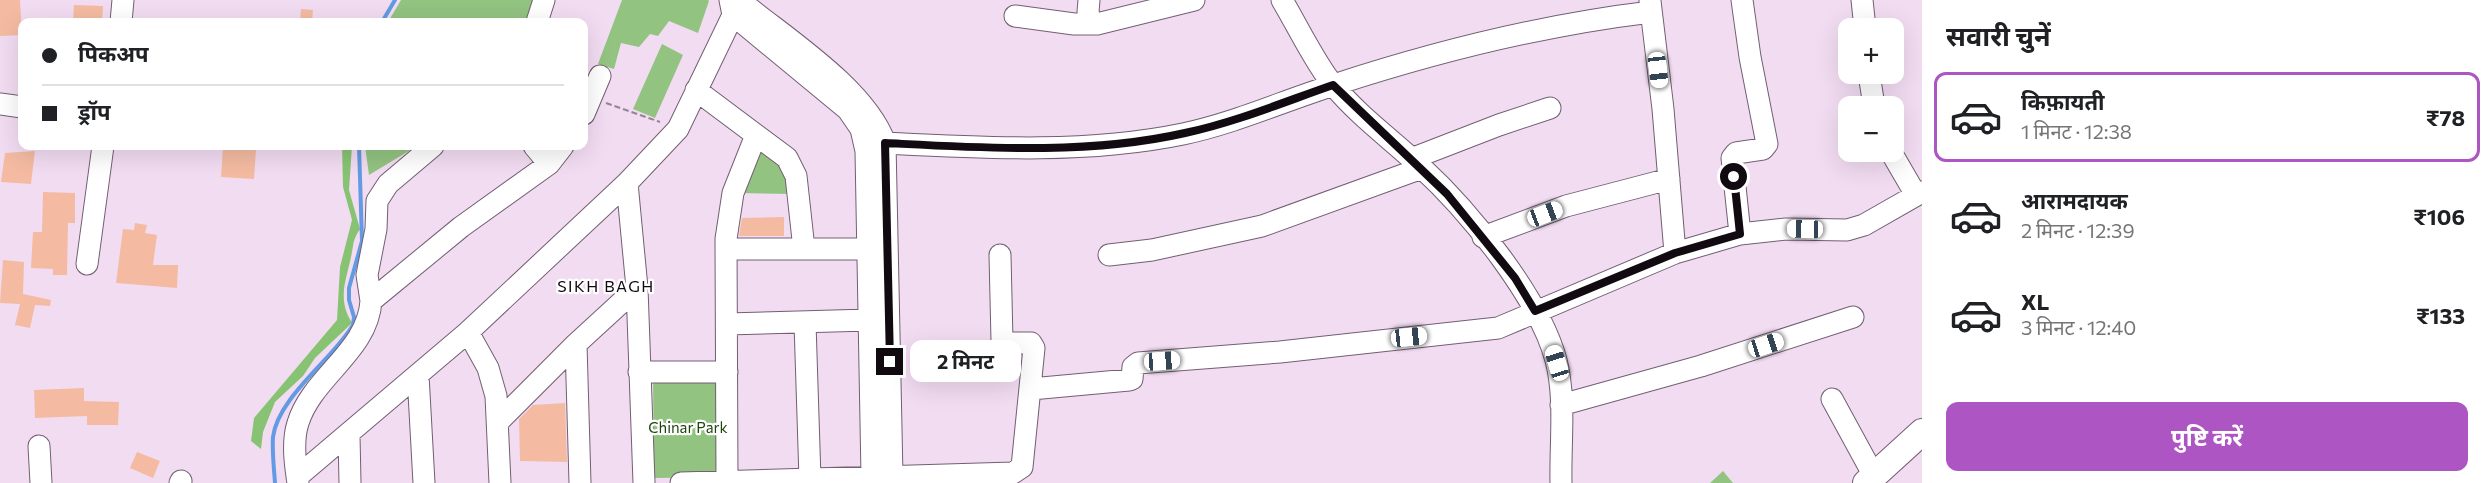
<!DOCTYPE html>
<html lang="hi">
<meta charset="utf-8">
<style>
:root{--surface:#fff;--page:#f2f2f2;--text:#202124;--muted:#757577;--line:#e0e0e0;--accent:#ac55c3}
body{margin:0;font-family:Commissioner,"Noto Sans Devanagari",sans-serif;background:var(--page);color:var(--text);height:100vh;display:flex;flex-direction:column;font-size:22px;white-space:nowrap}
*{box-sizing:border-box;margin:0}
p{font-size:20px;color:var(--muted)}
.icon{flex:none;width:33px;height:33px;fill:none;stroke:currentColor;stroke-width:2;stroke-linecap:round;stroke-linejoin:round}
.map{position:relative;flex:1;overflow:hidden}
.drawer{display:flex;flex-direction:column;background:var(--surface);width:570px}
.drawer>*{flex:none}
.hud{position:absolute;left:18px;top:18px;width:570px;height:132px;border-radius:12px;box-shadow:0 6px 24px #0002;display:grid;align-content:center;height:132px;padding:0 24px;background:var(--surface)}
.buttons{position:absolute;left:1838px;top:18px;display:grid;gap:12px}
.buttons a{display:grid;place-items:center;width:66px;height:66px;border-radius:12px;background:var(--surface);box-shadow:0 6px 24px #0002;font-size:30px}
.end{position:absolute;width:27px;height:27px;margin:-14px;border:8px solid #110a11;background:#fff;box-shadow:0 0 0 3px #fff}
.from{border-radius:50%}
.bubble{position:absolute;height:42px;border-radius:12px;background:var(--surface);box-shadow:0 6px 24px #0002;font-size:20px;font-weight:700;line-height:42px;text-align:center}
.car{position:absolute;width:18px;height:36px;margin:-18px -9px;border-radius:8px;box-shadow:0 0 4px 2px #0007;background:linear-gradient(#fff 24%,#345 0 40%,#fff 0 76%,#345 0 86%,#fff 0)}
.hud b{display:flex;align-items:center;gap:21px;height:57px;font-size:22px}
.hud b+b{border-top:2px solid var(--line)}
.hud i{width:15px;height:15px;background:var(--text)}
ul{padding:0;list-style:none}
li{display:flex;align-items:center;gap:18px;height:90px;margin:0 12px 9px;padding:0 12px;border:3px solid transparent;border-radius:12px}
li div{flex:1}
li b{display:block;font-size:22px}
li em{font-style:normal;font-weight:700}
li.selected{border-color:var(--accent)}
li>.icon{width:54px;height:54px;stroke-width:1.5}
h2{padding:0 24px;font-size:27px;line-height:72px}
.button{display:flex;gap:12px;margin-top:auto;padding:12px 24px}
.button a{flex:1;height:69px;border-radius:12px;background:var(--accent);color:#fff;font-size:24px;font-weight:700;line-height:69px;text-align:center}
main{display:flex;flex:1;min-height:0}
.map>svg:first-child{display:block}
</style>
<main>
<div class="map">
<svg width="1922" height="483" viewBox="0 0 1922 483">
<rect width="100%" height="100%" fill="#f2dcf2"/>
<path fill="#92c381" d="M401,0H540L530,22H388Z
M622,0H708L709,1L698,33L669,21L658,36L650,34L639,47L621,43L614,69L598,64Z
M662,44L683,55L655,118L633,109Z
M757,143L780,158L792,194L738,193Z
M365,146H417L369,175Z
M721,376L722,477L654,478L653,377Z
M1723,471L1733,483H1710Z"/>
<path fill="#88c373" d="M342,146H352L349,190L360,229C352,241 354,244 351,257C346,281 337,299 352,323L315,358L303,376L275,402L263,432L261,449L251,441L254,418L337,320L340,267L352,220L343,187Z"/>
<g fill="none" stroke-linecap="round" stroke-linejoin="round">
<path stroke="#629ae3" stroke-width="4" d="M382,22L395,0
M275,483C274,468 272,452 273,437C278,397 333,359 353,325L354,317L349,300V288L362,241L359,146"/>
</g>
<path fill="#f4bba2" d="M0,0H20L22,35L0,36Z
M74,5L103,6L102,22H73Z
M301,9L313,10L312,22H300Z
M223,147L256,149L254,179L221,177Z
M35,151L31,184L1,182L5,153Z
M43,192L75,193V223H68L67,275H53V269L31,268L33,232H42Z
M784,217V236H739L742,218Z
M135,223L147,225L145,233L157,235L153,265H178L177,288L116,283L123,229L134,230Z
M3,260L24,262L23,294L51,300L50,306L35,305L30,328L15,325L20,304L0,303Z
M84,388V401L119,402L118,425H87V416L35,418L34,390Z
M565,403L567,462L520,461L519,419L533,405Z
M137,452L160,461L153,478L130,468Z"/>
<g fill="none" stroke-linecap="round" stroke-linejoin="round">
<g stroke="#725f72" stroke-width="23">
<path id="minor" d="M730,0L733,15L848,110L861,129L866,151L872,476
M732,0L743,3C787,39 866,89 885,143L892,476
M1089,0L1088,12L1091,23
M1282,0C1297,25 1316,65 1334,86C1359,116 1392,140 1421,167C1469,211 1539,297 1556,360C1566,399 1560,443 1561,483
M1862,0L1865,28
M1650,1L1663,109L1675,253
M1015,16L1074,24H1097L1194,0
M121,22L123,0
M537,22L544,0
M1869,74L1874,106
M696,90L787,158L796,176L804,249
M0,104L22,107
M584,114L600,76
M885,143C984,148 1086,154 1183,134C1235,123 1283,101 1334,85C1438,51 1542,25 1651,12
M534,146L549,164
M1891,152L1916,195
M1411,159L1499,125L1550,108
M1740,234L1732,158L1736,153L1763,149L1767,144L1750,57L1742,0
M1483,237L1566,206L1669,179
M726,249H867
M1109,255L1152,250L1262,226L1422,168
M87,264L103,146
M371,301L367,275L376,229L377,201L388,184L433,146
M805,323L810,479
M727,324L869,320
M468,332L488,368L496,396L500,483
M576,344L580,483
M639,372H727
M418,375L424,483
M1031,389L1129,380L1132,379L1133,367L1138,363L1280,352L1498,328L1675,253L1740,234L1786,229L1847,230L1864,225L1922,192
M1832,399L1874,476
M1561,405L1701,366L1853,317
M498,422L576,344L637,288
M349,435L350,483
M39,446L41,483
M297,477L468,332L627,183
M727,481L726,239L733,193L756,135
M180,483L181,481
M298,483C295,464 292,441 298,423C312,377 368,351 371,301L461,227L549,164L563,146
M644,483L637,288L627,183L678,129L733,15
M681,483L1013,473L1022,467L1034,348L1031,343H1006L1002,341L1000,255"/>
</g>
<g stroke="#725f72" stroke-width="28">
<path id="major" d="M1866,483L1922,432"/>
</g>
<path stroke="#948494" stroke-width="2" stroke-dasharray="6 3" stroke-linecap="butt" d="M606,103L660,122"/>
<use href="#minor" stroke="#fff" stroke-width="21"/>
<use href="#major" stroke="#fff" stroke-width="26"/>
</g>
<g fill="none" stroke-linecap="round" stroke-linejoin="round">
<path stroke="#110a11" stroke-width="8" d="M890,362L885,143C984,148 1088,155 1185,133C1236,122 1284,102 1333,85L1447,194L1515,278L1535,311L1675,253L1740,234L1734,177"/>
</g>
<g text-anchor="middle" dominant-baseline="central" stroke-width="4.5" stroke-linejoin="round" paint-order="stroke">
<g font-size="15" fill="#1e440d" stroke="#fff">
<text x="688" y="427">Chinar Park</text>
</g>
<g font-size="16" letter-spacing="1.5" fill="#110a11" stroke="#fff">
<text x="606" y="285">SIKH BAGH</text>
</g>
</g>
</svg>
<div class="buttons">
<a>+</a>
<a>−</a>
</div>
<i class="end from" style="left:1734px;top:177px"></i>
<i class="end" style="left:890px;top:362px"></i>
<div class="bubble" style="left:910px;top:340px;width:111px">2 मिनट</div>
<i class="car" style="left:1658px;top:70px;rotate:173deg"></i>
<i class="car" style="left:1545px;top:214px;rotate:69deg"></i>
<i class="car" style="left:1805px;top:229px;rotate:271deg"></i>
<i class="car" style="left:1409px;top:337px;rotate:84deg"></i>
<i class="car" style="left:1766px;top:345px;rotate:72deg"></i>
<i class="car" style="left:1162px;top:361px;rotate:86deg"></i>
<i class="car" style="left:1557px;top:363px;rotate:343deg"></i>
<div class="hud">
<b><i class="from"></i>पिकअप</b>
<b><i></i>ड्रॉप</b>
</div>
</div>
<section class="drawer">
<h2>सवारी चुनें</h2>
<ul>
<li class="selected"><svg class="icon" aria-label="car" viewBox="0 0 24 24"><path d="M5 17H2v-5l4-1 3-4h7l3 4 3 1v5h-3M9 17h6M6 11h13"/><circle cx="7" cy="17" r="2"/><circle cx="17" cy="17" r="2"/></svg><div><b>किफ़ायती</b><p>1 मिनट · 12:38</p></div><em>₹78</em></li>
<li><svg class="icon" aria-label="car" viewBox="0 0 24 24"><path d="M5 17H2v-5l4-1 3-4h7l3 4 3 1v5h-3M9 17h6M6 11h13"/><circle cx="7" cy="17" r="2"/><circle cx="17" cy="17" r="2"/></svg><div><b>आरामदायक</b><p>2 मिनट · 12:39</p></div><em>₹106</em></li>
<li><svg class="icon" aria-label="car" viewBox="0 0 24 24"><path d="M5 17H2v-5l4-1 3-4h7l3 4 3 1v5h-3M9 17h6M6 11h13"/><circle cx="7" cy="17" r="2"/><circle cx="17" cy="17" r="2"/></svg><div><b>XL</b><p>3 मिनट · 12:40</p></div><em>₹133</em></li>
</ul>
<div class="button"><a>पुष्टि करें</a></div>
</section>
</main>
